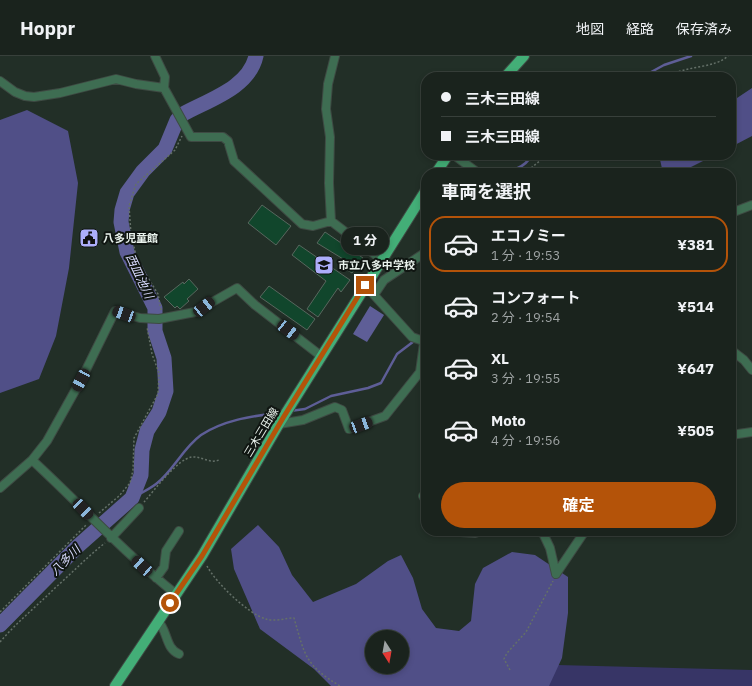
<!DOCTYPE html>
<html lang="ja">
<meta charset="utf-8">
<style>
:root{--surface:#1a231d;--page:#232b26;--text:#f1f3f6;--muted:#9fa4a4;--line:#38403b;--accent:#b45309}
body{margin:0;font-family:"IBM Plex Sans","Noto Sans JP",sans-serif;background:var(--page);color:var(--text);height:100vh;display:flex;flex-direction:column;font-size:15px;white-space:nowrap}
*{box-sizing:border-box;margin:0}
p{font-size:13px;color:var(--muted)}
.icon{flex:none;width:22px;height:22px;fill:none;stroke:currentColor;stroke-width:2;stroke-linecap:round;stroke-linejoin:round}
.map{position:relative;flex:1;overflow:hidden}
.panel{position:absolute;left:421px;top:112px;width:315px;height:368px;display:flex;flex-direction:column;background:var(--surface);border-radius:16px;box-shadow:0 2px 6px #0003,0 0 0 1px var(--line)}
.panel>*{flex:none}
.hud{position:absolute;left:421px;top:16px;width:315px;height:88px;border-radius:16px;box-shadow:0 2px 6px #0003,0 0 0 1px var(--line);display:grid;align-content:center;height:88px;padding:0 20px;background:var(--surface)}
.needle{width:26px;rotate:169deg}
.controls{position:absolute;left:365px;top:574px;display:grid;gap:8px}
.controls a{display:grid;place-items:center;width:44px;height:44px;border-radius:50%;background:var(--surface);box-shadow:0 2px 6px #0003,0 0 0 1px var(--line);font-size:20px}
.end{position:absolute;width:18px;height:18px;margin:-9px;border:5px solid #b45309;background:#fff;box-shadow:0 0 0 2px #fff}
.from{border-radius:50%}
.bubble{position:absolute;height:28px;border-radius:14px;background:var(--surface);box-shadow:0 2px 6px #0003,0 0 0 1px var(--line);font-size:13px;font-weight:700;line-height:28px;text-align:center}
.car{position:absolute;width:12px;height:24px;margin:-12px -6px;border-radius:5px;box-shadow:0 0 3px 1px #0007;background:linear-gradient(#222 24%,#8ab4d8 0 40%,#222 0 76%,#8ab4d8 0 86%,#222 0)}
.hud b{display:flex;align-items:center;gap:14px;height:38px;font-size:15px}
.hud b+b{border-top:1px solid var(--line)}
.hud i{width:10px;height:10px;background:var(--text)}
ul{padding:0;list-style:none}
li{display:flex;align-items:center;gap:12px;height:56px;margin:0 8px 6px;padding:0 12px;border:2px solid transparent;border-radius:16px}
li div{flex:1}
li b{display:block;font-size:15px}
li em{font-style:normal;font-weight:700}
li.active{border-color:var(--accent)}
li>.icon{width:36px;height:36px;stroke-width:1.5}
h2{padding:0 20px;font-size:18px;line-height:48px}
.button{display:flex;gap:8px;margin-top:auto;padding:8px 20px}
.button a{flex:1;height:46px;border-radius:24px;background:var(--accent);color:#fff;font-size:16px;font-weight:700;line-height:46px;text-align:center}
header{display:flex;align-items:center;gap:24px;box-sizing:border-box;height:56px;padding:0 20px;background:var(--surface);border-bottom:1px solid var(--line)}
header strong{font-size:19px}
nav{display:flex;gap:22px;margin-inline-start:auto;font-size:14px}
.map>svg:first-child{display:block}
</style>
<header>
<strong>Hoppr</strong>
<nav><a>地図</a><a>経路</a><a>保存済み</a></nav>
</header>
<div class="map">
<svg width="752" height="630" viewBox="0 0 752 630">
<rect width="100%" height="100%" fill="#222f27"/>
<path fill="#373566" d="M398,547L450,585L519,608L752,614V630H358L372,611H402V581Z"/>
<path fill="#504f87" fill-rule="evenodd" d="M752,32V80L731,91V43L737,42Z
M27,54L68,75L78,127L69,212L56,280L39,323L0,337V64Z
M659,99H715L679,117H663Z
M258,469L279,491L292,519L313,546L356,528L388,505L401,499L413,522L422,553L436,572L459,575L471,565L475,528L483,512L512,496L535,499L568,521V557L562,602L549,630H331L314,613L260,573L234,513L231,493ZM372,581H402V611H372Z"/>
<path fill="#5e5e97" d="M370,250L384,259L367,286L353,278Z"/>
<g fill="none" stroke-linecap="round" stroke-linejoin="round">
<path stroke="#5e5e97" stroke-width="2.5" d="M642,21L664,9L691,0
M490,117C508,114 522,116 532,99
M290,355L305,353L331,340L368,332L381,327L397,298L426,276
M132,442C139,438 148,434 156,428C173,415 183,392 201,379C225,363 255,360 283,356"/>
<path stroke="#5e5e97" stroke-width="15" d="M0,569L78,490L132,442L141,419L142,394L147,375L159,356L166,335L164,302L155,275V252L127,196L121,166L122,154L127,137L143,115L165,93L177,64L183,58C208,44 249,32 256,0"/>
</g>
<path fill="#11462c" stroke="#58675e" d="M262,149L291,170L276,189L248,167Z
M325,176L363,202L352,217L344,212L348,206L317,187Z
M299,189L350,224L341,236L338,232L318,261L307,253L326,225L292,199Z
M189,223L198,233L187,243L189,245L180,253L177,250L175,252L164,241L183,226L184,228Z
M269,230L315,263L307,274L260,241Z"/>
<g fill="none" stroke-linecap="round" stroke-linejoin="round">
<g stroke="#3e4a43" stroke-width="10">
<path id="street" d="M155,0L165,21L164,32
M335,0L328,28L326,53L330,81L329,127L331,165L382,204
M0,25L15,36L25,40L34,41L60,37L116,23L136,28L164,32L191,81H223L228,85L234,105L302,168L313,170L331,165
M454,99L478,117
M731,157L752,149
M365,229L412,281L426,286
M374,239L384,224L426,196
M731,294L744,304L752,314
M279,368L303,364L335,351L342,354L349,373L385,360L420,316L424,287
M731,379L752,376
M32,404C80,448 124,497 176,538
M0,432L32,404L47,385L81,324L115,255L140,262L159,263L195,256L237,232L255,249L321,300
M423,440L426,445
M446,475L475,477L481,475
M542,475L550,492L556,518
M111,482L139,452
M556,518L585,475
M156,522L164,511L166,495L179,475
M158,565C168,575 165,592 179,598"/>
</g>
<g stroke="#3e4a43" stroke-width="12">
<path id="primary" d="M505,21L524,0
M436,117L448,99
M115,630L202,500L279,368L426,134"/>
</g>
<path stroke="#647068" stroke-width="1.5" stroke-dasharray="2 2" stroke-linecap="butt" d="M668,21C685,9 714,13 728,0
M525,117L547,99
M161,254L158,238L137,204L131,178L129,150L136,128L175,94L182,80
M144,446C154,435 177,403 192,401C202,400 209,408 219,404
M99,457L119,440L130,427L133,414L134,382L158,338L159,317L152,298L147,271
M207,510C216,527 248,558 266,563C274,566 286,562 294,562C305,600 305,609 340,630
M0,556L87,468
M0,586C17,566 37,550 55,532C72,517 87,501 105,487
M510,614L504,603L507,597L526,576L553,525"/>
<use href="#street" stroke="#3e6d52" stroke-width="8"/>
<use href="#primary" stroke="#43ae77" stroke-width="10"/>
</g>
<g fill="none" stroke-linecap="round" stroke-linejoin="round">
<path stroke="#b45309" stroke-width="5" d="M170,547L202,500L283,362L365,229"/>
</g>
<defs>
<g id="civic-square" transform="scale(1)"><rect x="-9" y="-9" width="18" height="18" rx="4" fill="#adaefb" stroke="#101612"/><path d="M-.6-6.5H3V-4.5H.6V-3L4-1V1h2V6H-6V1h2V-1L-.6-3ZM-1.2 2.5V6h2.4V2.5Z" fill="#111"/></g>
<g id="school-square" transform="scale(1)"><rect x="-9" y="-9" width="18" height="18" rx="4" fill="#adaefb" stroke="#101612"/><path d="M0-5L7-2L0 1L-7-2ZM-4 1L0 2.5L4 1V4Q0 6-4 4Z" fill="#111"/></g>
</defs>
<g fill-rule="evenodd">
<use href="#civic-square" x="89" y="182"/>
<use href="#school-square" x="324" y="209"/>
</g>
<g text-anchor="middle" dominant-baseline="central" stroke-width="4" stroke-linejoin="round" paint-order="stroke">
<g font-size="11" font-weight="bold" fill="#e9f2ec" stroke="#101612" text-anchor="start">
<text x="103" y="182">八多児童館</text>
<text x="338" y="209">市立八多中学校</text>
</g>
<g font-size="11" fill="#e9f2ec" stroke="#101612">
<text transform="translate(261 376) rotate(-59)">三木三田線</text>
</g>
<g font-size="12" font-style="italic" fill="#d9dbfe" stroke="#101612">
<text transform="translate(140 220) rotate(65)">西皿池川</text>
<text transform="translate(65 504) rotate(-45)">八多川</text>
</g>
</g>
</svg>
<div class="controls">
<a><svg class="needle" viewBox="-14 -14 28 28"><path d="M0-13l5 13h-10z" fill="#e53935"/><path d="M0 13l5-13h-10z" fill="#9fa4a4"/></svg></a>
</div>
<i class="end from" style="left:170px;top:547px"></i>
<i class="end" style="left:365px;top:229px"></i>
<div class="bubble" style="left:341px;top:171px;width:48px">1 分</div>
<i class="car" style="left:204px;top:251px;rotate:51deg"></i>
<i class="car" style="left:124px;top:258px;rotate:290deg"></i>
<i class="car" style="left:288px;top:274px;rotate:128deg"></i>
<i class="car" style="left:81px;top:324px;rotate:208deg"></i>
<i class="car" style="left:361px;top:369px;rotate:70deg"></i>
<i class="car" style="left:83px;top:453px;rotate:136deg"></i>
<i class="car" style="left:142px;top:510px;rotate:312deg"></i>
<div class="hud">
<b><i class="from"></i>三木三田線</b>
<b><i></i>三木三田線</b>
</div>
<section class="panel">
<h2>車両を選択</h2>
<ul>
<li class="active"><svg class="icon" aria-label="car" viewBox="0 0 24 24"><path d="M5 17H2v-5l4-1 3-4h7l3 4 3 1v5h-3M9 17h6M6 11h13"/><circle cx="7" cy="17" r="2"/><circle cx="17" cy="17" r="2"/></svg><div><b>エコノミー</b><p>1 分 · 19:53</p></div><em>¥381</em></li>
<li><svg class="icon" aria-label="car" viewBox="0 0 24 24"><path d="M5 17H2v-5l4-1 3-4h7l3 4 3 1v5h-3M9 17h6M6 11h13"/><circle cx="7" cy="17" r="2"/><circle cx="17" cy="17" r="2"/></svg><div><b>コンフォート</b><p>2 分 · 19:54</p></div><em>¥514</em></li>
<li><svg class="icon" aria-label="car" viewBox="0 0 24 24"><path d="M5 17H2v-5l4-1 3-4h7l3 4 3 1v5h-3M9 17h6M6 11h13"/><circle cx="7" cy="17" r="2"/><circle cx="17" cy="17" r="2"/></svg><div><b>XL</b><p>3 分 · 19:55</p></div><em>¥647</em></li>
<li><svg class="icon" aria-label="car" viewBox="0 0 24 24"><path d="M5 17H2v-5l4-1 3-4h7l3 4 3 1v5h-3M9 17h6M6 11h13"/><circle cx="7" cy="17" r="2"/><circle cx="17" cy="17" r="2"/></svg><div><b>Moto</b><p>4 分 · 19:56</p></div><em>¥505</em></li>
</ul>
<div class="button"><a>確定</a></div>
</section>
</div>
